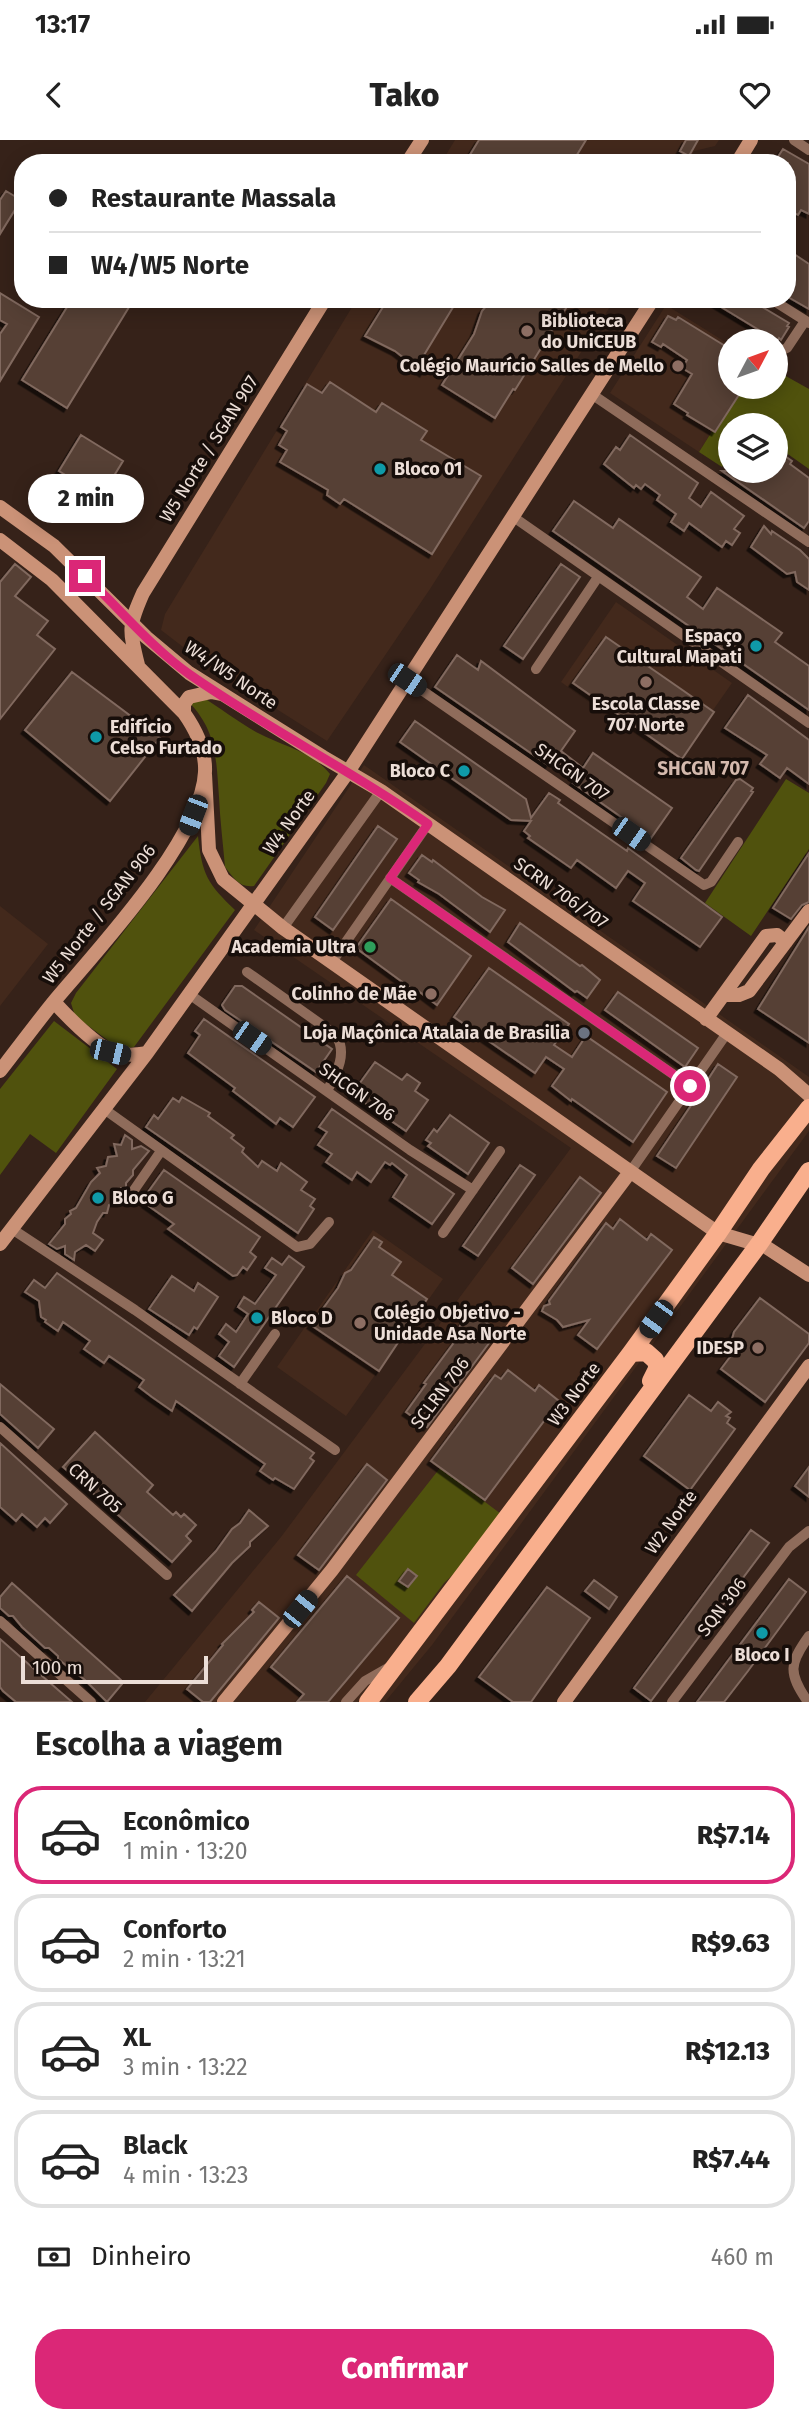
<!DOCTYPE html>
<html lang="pt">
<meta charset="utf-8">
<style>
:root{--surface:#fff;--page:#f6f6f6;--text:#222;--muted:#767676;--line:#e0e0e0;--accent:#db2777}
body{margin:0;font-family:"Fira Sans",sans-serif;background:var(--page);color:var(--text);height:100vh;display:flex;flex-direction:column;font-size:26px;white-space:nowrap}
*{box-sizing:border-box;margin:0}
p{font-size:23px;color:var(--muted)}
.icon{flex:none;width:38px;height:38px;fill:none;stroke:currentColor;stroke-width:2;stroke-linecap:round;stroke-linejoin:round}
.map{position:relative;height:1562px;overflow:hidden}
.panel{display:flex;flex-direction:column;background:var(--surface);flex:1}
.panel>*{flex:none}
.guide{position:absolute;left:14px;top:14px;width:782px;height:154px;border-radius:28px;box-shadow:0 4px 18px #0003;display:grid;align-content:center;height:154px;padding:0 35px;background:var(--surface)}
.needle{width:46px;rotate:49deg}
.buttons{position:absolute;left:718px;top:189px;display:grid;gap:14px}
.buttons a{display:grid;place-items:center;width:70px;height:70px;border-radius:50%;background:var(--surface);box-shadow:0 4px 18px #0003;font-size:35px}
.scale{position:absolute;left:21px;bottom:18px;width:187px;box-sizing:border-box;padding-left:7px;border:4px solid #ecded7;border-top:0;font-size:19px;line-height:24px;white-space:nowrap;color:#ecded7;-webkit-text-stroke:5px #170e0a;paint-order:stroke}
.end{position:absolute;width:32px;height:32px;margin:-16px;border:9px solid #db2777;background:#fff;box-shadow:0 0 0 4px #fff}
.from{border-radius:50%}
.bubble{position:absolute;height:49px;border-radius:24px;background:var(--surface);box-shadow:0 4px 18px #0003;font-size:23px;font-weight:800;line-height:49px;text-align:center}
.car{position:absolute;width:21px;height:42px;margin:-21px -10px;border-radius:9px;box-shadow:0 0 5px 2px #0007;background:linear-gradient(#222 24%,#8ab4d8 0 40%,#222 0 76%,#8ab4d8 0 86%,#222 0)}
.guide b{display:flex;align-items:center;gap:24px;height:66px;font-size:26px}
.guide b+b{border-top:2px solid var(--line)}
.guide i{width:18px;height:18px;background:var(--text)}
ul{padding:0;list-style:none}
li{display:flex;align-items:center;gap:21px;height:98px;margin:0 14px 10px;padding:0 21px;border:4px solid var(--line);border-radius:28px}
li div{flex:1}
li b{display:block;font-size:26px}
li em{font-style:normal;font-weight:800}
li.selected{border-color:var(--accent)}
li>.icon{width:63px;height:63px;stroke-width:1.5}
h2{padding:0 35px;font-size:32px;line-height:84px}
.pay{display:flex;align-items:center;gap:18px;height:77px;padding:0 35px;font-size:26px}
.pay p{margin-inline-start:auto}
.action{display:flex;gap:14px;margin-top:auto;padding:14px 35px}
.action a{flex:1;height:80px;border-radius:28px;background:var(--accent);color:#fff;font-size:28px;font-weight:800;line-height:80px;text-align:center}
.status{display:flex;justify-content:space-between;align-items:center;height:49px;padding:0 35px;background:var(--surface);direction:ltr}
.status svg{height:19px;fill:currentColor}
header{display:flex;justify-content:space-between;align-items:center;height:91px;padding:0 35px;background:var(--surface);font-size:32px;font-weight:800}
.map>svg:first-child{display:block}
</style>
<div class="status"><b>13:17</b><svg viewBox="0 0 49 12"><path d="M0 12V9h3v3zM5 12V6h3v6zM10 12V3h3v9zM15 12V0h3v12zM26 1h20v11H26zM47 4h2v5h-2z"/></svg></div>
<header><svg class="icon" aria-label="back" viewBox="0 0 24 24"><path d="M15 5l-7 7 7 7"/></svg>Tako<svg class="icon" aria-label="heart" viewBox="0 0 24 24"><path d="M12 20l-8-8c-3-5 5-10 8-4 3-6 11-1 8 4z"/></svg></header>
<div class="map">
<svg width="809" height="1562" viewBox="0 0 809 1562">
<defs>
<filter id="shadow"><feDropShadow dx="-3.5" dy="3.5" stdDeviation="0" flood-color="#0009"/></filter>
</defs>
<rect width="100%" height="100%" fill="#362219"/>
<path fill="#43291c" d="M455,0H719L715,6L694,11L687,23H441Z
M357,159H615L430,449L327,601L204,523L161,490L165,474Z
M666,165L730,205V247H740L699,312L610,253Z
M616,462L732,543L676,623L561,542Z
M364,625L809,937V991L432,1505L385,1562H145L281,1397L571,1008L254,790Z
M0,766L48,804L0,866Z
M373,1090L443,1139L346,1276L277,1227Z"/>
<path fill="#50520d" d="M775,230L809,249V329L775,305V285H730V316L722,327L699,312L740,247H775Z
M201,556C220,568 238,582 258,593C282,606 312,611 330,634L326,643L254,746C239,748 234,738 225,727C223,704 220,680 219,657C216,618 217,591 188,561Z
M786,639L809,653V709L751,796L705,763Z
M198,696C202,735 208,744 235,770L134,907L123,909L114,905L75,876L71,863L76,853Z
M54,881L117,929L56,1013L30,994L0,1035V949Z
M440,1328L501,1374L464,1424L444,1443L414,1483L356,1435Z"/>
<path fill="#564036" stroke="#81695e" stroke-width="2" filter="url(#shadow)" d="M479,0H586L572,23H465Z
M686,0H698L689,16L680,11Z
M783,9L809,24V74L801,70L798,75L788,69V23H774Z
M6,51L21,60L0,94V60Z
M788,110L809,124V169L788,157Z
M0,153L39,177L0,241V194L7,184L0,180Z
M72,159H134L67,268L22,240Z
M388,159H458L421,220L428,225L423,233L395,211L365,196Z
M492,159H568L566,163L568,165L515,250L513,249L495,278L442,245L474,194L482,171Z
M708,159H749L789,183L787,186L789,187L781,200L779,198L777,201Z
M668,176L676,180L678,177L730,209V247H744L715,292L687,275L688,273L674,264L692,234L682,228L687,220L663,204L661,207L652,202Z
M330,242L376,272L382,263L427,291L421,300L481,336L432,414L344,359L340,364L327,355L328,350L280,322L287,310L279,305L287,291L281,287L307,244L322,253Z
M81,295L123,321L101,357L59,331Z
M630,295L698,343L689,358L701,367L711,352L744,376L734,389L740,393L732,405L726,401L722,407L689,383L684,391L671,382L676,374L657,360L660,355L645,344L641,349L636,345L634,348L604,324L616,307L620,310Z
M775,309L792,321L790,324L809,338V381L804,388L722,331H775Z
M574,361L613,388L619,379L701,437L687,457L703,469L717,448L782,493L775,502L809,526V570L553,391Z
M764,386L771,394L772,391L800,410L809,419V450L797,442L795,432L787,434L751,407Z
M15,424L31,437L15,456L48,481L37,495L55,509L0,579V442Z
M561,424L580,437L523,519L504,506Z
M606,497L714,572L682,619L573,543Z
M457,515L478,530L481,521L575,591L561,611L583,628L593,613L672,668L651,698L573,643L577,636L552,619L548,625L435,547Z
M72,532L160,598L110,661L25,590Z
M748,555L809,600V644L787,628L780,638L760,624L767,615L725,588Z
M415,581L526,659L531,678L549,653L560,660L558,663L627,711L628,708L722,777L700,807L633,761L645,743L628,731L616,748L577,720L571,728L528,698L530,696L524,691L531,681L511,680L400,602Z
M740,639L753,648L751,651L753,652L699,731L696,730L681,718L736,640Z
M378,686L397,699L333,790L315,777Z
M809,713V762L802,765L791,779L773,768Z
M422,715L432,722L433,720L482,757L505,770L490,792L439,754L418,742L419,740L409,733Z
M391,759L471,816L437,865L417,850L416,852L356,808Z
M520,783L580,826L582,825L600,840L587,858L577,851L575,852L508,802Z
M809,787V903L758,869Z
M489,828L569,884L554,905L572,917L586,896L667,952L633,1002L572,959L571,961L552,946L564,929L546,917L535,933L454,877Z
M235,846H242L332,909L316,932L225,870L222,865Z
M618,852L698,908L685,927L605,870Z
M204,879L315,957L293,987L280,978L276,984L233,951L235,948L188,913L200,895L195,891Z
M375,922L402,940L407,934L420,943L415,951L428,960L406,991L352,954Z
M718,924L737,937L676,1028L657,1016L698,955L695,954L702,943L705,944Z
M182,957L210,973L208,976L234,995L231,998L244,1008L242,1012L258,1027L262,1021L277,1031L281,1023L307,1042L301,1050L315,1059L310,1066L314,1069L298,1093L146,987L154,975L158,979L173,958L179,962Z
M332,969L454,1054L432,1084L393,1057L407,1035L392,1023L390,1025L385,1022L371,1042L357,1032L352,1040L326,1022L332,1014L318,1005L327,992L319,987Z
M450,975L489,1003L468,1034L428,1006L431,1003L426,1000L434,989L437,992Z
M125,995L132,1000V1009L141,1006L149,1011L133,1030V1035L126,1043V1048H121L115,1057L116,1062L109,1065L107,1073H103L97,1082L93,1093L103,1100L95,1111L86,1105L75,1112L74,1120L65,1114V1106L57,1109L49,1104L65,1084V1079L71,1074L70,1071L76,1068L91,1042L100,1033L97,1028L106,1026L108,1017L117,1016L114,1004L121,1005Z
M520,1025L535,1035L478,1116L463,1106Z
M164,1030L260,1097L250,1112L256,1117L247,1130L243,1127L237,1135L233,1136L168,1089L174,1084L146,1064L148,1062L143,1059Z
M580,1037L601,1053L533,1144L512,1128Z
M620,1079L647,1100L651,1094L672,1110L597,1209L578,1195L589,1180L563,1187L557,1180L542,1171L544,1166L550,1164L549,1161L606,1083L613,1089Z
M374,1097L382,1102L379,1107L401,1122L392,1135L427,1159L379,1231L311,1185L338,1148L345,1133L351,1130Z
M289,1116L304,1127L234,1227L219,1216L229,1202L219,1194L226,1184L236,1192L248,1174L238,1167L244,1157L255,1164L276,1135L265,1128L272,1118L282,1125Z
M57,1133L314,1313L310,1318L314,1321L294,1349L275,1338L273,1340L260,1331L265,1324L176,1261L172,1271L152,1257L139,1247L144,1240L109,1216L104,1223L84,1209L90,1201L63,1182L58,1191L45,1182L46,1180L41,1177L39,1161L25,1152L34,1140L45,1148Z
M172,1136L194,1151L198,1143L218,1157L197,1189L194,1187L189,1195L149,1169Z
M760,1158L809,1194V1203L765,1262L721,1229L736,1209L731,1203L734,1192Z
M471,1171L498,1191L427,1287L406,1272L426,1244L424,1243L464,1189L460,1186Z
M508,1230L535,1251L539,1245L559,1261L485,1360L431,1321L495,1235L501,1239Z
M0,1244L54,1289L38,1308L0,1274Z
M689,1255L711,1271L718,1262L731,1272L726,1276L730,1278L727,1283L735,1289L690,1350L644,1316Z
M95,1292L153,1345L147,1352L173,1375L176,1372L181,1377L184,1374L196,1385L186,1396L191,1401L172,1422L63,1327Z
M0,1303L67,1364L50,1383L45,1378L37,1387L22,1374L16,1381L0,1367Z
M367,1324L387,1340L319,1430L298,1415Z
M809,1327V1357L795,1346Z
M249,1370L268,1386L250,1402V1406L232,1423L192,1471L174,1455L216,1411L232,1389L240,1383Z
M751,1390L769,1403L651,1561L634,1548Z
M408,1429L417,1436L408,1447L399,1441Z
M347,1436L399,1478L328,1562H297L304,1554L271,1527Z
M789,1439L806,1452L748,1531L724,1562H697Z
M594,1440L617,1457L609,1469L585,1451Z
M12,1443L121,1540L122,1544L107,1562L85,1540L58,1519V1516L49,1508H45L22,1487L13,1476H9L0,1468V1457Z
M547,1447L590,1478L531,1562H513L479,1537Z
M259,1462L279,1478L210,1562H203L187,1549L223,1505L222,1504L254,1472L252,1470Z
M0,1499L41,1535L72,1562H16L3,1551L0,1547Z"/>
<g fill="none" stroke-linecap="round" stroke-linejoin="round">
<path stroke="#8f6c5b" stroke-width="10" d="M794,0L809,10
M771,159L809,183
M775,213L787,208L805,181
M593,255L809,402
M512,376L809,583
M536,529L598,437
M407,540L704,745L711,742L738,702
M390,738L690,946
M283,788L381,651
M332,822L428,684
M247,832L336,895C348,914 336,934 327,951
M189,854L410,1010L473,1050
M104,969L297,1107L310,1104L329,1082
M630,1032L727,893
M132,1053L161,1011
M12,1089L135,1170L335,1310
M443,1093L500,1011
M240,1244L275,1194
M0,1287L167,1435
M0,1481L91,1562
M346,1562L365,1541L393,1525
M672,1562L789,1407L809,1391
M808,1562C788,1533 789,1524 809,1496"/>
<path stroke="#cb9277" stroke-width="14" d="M407,23L422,0
M737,23L751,0
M0,367L54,406L146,497L189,533L323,617L381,651L779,929L809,955
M0,400L52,440L184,573C196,590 206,611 205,632C202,698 99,808 56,859C37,882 19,907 0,931
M138,525C129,489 128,487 143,453L325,159
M184,573V564L189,557L211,552L221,554
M205,634L209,710L223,739L283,788L718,1093L766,1107L809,1135
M724,855H739L749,851L809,771
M54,862C66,875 97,907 114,912C126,916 135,915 147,913
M706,879L766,796L777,795L786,802
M0,1104L147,913L348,632L653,159
M224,1562L332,1430L630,1032
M564,1562L809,1226"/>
<path stroke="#f9af8d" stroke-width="18" d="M631,1213L646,1212L655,1220L658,1227L651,1241
M368,1562L631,1213L718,1093L761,1029L809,968
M417,1562L448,1526L759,1104L809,1031"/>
</g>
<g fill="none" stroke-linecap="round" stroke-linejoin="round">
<path stroke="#db2777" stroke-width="9" d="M85,436C119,468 150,506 189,534C266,588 351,630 428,684L390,738L690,946"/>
</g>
<g fill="#8d6e63" stroke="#170e0a" stroke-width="2.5">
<circle cx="527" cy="191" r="7"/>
<circle cx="678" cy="226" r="7"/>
<circle cx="646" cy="542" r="7"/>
<circle cx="431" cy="854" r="7"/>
<circle cx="360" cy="1183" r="7"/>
<circle cx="758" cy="1208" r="7"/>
</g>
<g fill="#0f9aa8" stroke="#170e0a" stroke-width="2.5">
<circle cx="380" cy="329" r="7"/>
<circle cx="756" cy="506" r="7"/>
<circle cx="96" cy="597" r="7"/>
<circle cx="464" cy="631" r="7"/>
<circle cx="98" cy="1058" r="7"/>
<circle cx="257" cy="1178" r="7"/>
<circle cx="762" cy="1493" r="7"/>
</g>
<circle fill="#2e9e5b" stroke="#170e0a" stroke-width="2.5" cx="370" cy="807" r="7"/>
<circle fill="#6b7280" stroke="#170e0a" stroke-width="2.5" cx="584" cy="893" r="7"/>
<g text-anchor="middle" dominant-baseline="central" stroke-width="7" stroke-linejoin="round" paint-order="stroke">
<g font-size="18" font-weight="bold" fill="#ecded7" stroke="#170e0a" text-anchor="end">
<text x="541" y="181" text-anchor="start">Biblioteca<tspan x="541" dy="21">do UniCEUB</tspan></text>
<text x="664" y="226">Colégio Maurício Salles de Mello</text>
<text x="394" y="329" text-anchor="start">Bloco 01</text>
<text x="742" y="496">Espaço<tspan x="742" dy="21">Cultural Mapati</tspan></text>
<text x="646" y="564" text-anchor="middle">Escola Classe<tspan x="646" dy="21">707 Norte</tspan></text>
<text x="110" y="587" text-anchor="start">Edifício<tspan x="110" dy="21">Celso Furtado</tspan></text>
<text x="450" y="631">Bloco C</text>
<text x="356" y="807">Academia Ultra</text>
<text x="417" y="854">Colinho de Mãe</text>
<text x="570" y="893">Loja Maçônica Atalaia de Brasilia</text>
<text x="112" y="1058" text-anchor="start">Bloco G</text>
<text x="374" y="1173" text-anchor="start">Colégio Objetivo -<tspan x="374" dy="21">Unidade Asa Norte</tspan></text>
<text x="271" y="1178" text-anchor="start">Bloco D</text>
<text x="744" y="1208">IDESP</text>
<text x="762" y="1515" text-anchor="middle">Bloco I</text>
</g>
<g font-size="18" fill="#ecded7" stroke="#170e0a">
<text transform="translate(209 309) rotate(-58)">W5 Norte / SGAN 907</text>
<text transform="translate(231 535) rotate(34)">W4/W5 Norte</text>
<text transform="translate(572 632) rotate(35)">SHCGN 707</text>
<text transform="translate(289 682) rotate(-54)">W4 Norte</text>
<text transform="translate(561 753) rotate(35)">SCRN 706/707</text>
<text transform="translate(99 774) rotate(-52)">W5 Norte / SGAN 906</text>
<text transform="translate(357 952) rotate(35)">SHCGN 706</text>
<text transform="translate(440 1253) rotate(-53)">SCLRN 706</text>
<text transform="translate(574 1254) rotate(-53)">W3 Norte</text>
<text transform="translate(95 1348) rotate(42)">CRN 705</text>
<text transform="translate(671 1382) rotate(-54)">W2 Norte</text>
<text transform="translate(722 1467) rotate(-53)">SQN 306</text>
</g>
<g font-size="19" font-weight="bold" fill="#d4b9ad" stroke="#170e0a">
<text x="703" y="628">SHCGN 707</text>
</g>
</g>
</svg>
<div class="buttons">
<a><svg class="needle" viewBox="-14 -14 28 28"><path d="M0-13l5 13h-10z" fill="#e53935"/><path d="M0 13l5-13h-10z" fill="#767676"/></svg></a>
<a><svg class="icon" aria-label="layers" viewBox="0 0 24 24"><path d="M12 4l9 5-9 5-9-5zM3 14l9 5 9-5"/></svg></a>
</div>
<div class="scale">100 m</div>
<i class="end from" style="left:690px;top:946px"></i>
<i class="end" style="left:85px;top:436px"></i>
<div class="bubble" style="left:28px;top:334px;width:116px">2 min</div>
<i class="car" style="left:407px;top:540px;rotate:124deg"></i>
<i class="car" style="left:193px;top:675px;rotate:201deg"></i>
<i class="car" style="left:631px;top:694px;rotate:125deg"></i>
<i class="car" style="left:252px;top:898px;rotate:125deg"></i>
<i class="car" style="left:110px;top:912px;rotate:103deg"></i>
<i class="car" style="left:656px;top:1179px;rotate:216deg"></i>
<i class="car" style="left:300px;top:1469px;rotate:39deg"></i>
<div class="guide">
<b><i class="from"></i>Restaurante Massala</b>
<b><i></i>W4/W5 Norte</b>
</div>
</div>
<section class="panel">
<h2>Escolha a viagem</h2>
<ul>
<li class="selected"><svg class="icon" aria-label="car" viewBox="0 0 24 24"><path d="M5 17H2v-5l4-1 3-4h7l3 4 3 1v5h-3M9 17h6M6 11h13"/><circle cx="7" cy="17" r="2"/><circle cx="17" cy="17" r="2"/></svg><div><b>Econômico</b><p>1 min · 13:20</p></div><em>R$7.14</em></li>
<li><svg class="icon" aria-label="car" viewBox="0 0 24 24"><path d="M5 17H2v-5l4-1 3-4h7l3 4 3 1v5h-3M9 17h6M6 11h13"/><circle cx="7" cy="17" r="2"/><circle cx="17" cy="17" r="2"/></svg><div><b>Conforto</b><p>2 min · 13:21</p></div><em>R$9.63</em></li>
<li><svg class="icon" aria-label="car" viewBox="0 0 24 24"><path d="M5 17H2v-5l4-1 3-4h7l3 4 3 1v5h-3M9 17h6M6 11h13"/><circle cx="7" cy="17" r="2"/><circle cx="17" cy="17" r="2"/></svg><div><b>XL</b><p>3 min · 13:22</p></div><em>R$12.13</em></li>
<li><svg class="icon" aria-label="car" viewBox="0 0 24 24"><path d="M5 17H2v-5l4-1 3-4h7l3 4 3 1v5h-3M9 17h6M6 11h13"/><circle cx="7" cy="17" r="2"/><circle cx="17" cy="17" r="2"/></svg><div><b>Black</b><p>4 min · 13:23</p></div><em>R$7.44</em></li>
</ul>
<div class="pay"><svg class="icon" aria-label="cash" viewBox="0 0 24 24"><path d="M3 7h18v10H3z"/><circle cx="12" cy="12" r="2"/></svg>Dinheiro<p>460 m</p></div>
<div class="action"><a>Confirmar</a></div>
</section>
